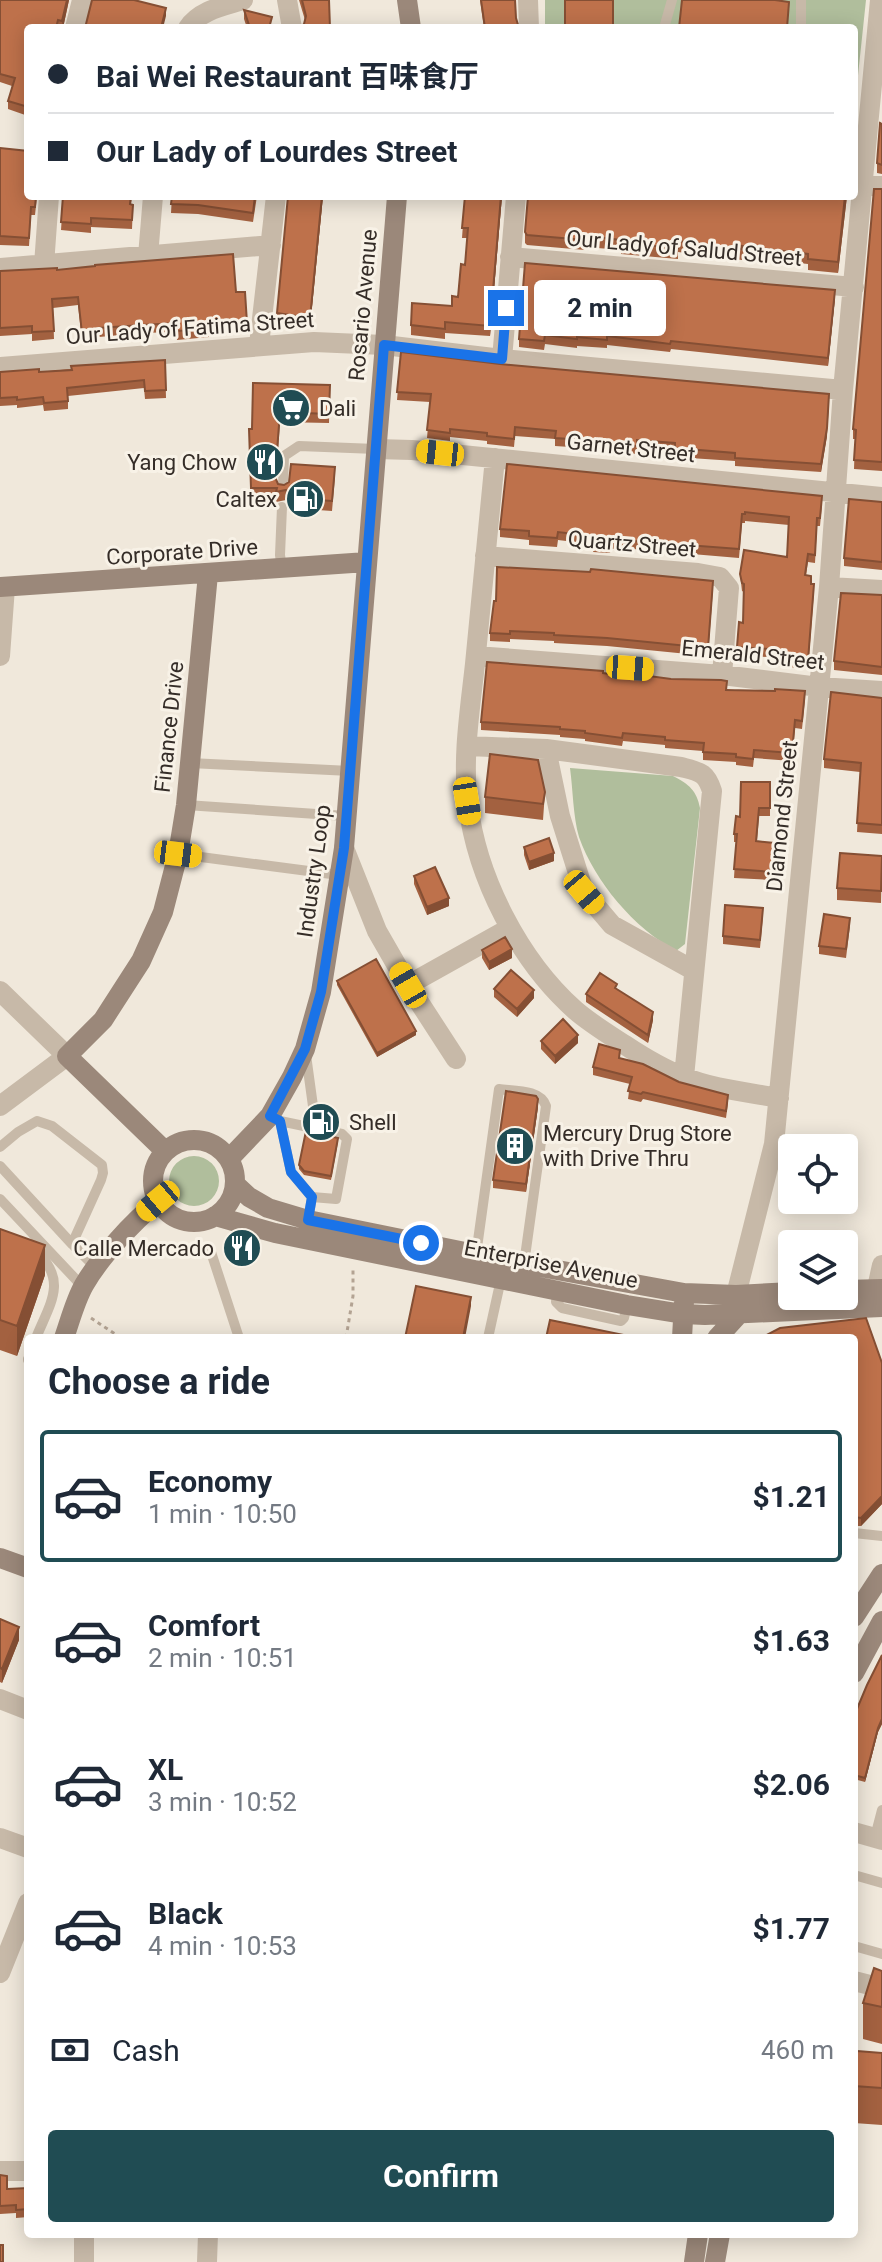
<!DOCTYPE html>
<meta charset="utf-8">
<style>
:root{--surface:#fff;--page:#f2f2f3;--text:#1f2937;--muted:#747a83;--line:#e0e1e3;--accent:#204c53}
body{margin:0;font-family:Roboto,"Noto Sans SC",sans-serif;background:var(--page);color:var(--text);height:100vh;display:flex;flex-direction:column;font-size:30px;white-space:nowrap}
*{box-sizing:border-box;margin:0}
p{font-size:26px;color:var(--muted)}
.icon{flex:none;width:44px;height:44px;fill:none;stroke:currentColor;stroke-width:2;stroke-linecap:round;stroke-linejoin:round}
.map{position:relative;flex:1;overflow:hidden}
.side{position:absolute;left:24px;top:1334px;width:834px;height:904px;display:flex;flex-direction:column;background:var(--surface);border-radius:8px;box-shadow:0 4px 20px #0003}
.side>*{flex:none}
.hud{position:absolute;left:24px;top:24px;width:834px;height:176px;border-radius:8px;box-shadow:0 4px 20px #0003;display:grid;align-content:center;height:176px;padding:0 24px;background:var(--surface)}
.buttons{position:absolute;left:778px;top:1134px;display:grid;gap:16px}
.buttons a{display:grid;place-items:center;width:80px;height:80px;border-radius:8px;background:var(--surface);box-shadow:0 4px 20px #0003;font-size:40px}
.end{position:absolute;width:36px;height:36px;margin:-18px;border:10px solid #1a73e8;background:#fff;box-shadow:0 0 0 4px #fff}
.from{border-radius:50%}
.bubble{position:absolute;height:56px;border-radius:8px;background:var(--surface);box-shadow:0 4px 20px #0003;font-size:26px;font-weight:700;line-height:56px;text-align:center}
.car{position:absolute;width:24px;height:48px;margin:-24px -12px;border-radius:10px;box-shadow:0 0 6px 2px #0007;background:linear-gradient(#f5c518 24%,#345 0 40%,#f5c518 0 76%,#345 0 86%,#f5c518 0)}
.hud b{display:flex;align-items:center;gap:28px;height:76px;font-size:30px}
.hud b+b{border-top:2px solid var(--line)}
.hud i{width:20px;height:20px;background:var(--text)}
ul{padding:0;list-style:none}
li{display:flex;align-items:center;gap:24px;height:132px;margin:0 16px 12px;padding:0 8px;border:4px solid transparent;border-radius:8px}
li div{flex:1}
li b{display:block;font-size:30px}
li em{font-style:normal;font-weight:700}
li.on{border-color:var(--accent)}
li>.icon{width:72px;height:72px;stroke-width:1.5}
h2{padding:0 24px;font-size:36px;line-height:96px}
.pay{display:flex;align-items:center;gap:20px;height:88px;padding:0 24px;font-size:30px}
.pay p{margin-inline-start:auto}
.action{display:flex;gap:16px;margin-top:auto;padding:16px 24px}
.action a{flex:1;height:92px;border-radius:8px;background:var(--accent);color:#fff;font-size:32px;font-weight:700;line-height:92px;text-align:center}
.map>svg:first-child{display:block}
</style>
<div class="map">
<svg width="882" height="2262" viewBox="0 0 882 2262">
<rect width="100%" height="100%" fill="#f0e8db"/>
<path fill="#b0be9c" d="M545,0H866L856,94H854V28H545Z
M570,768L673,776C689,784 697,791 700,808L685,944L676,951C634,928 595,882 579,837C573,816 573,790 570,768Z
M169 1181a25 25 0 1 1 50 0a25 25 0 1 1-50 0Z"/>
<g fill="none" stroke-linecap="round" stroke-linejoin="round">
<path stroke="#b3a393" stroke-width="3" stroke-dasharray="4 4" stroke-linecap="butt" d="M91,1318L121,1338
M346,1338L353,1296V1268"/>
<path stroke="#c7b9a8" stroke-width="10" d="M801,0V28
M664,28L672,0
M283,487L284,456L299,446L376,449
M282,569L280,555L282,507
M190,763L350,771
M186,805L346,816
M178,854L339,875
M306,1055L316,1128
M275,1118L280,1121L291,1172L312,1197L308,1220
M280,1121L342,1134L347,1139L336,1199L312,1197
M0,1147L18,1132L37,1121L52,1126L102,1165L103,1173L101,1180L72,1244L0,1166
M0,1199L83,1287
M72,1244L96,1268
M210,1249L239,1338
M476,1255L499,1089C514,1091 541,1089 546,1106L524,1264
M557,1291L556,1302L562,1308L621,1321L624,1318L627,1305
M36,1338C49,1305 68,1282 38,1253
M488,1338L501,1279
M28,1360V1359
M854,1533L882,1536
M875,1837L882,1810
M854,1875L882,1883
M854,1946L882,1954"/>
<path stroke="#c7b9a8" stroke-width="20" d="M287,0L292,28
M528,0L529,28
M75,28L82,0
M188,28C200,10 224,6 243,0
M854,184L882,186
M148,256L153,196
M510,257L854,287
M44,265L49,196
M0,268L271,245
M259,345L276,196
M502,359L516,196
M0,367L314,342L384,345L502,359L843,390
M376,449L412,450L882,497
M495,458C488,527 482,596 475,664C470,710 462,758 468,804C477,878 519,960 575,1010C590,1023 608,1034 625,1045C643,1057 663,1069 684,1077C713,1089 747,1092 779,1098
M485,556L698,573L720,577L729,588L722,675
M829,587L882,590
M0,656L5,587
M476,656L722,675L819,687L882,691
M467,746L546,749L681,767C700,772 706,772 712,791L684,1077
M546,749L560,816L584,892L612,925L693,970
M344,848L377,931L408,985L456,1059
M408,985L510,928
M0,991L67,1056L0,1106
M877,1288L882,1265
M736,1295L774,1144L829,587L843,390L880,0
M0,1699L28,1710
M854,1832L882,1840
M0,1838L28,1848
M0,1973L28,1903
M854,1981L882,1988
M0,2171H28
M84,2262V2234
M207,2262L208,2234"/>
<path stroke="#9b887a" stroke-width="20" d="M407,0L411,28
M0,587L367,562
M153 1181a41 41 0 1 1 82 0a41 41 0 1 1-82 0Z
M165,1151L67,1056L103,1020L141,961L163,912L178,854L186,805L208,574
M229,1159L270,1116L292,1077L305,1049L321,992L344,848L397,196
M235,1184L249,1197L268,1208L308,1220L524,1264L684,1293L736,1295L792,1292
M215,1216L275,1233L627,1305L683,1314L705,1315L882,1307
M844,1290L882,1289
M64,1338C70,1321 75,1301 84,1285C100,1257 133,1222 158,1201
M682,1338L684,1301
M717,1338L739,1314
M0,1558L28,1568
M854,1617L882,1574
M854,1673L882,1621
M694,2262L698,2234
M715,2262L720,2234"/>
</g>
<path fill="#a36140" d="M0,0H69L63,28H28V116L8,109V101L12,86L0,82Z
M299,0H329L304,24L305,20Z
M480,0H515L516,18L519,28H484Z
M244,10L272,26L271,28H247L244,19Z
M882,124V174L877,173V163Z
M0,148L28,196H37L35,215H31L29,246L0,245Z
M882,189V471L854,469L855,439H853V429Z
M61,196H132L131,204L133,205L132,229L91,227V233L61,230L63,200H62Z
M172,196H257L253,222L198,214L171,213Z
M323,196L310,327L277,322V313Z
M465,196H502L490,336L445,333V339L411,335V325L452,306L458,297L465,265L467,238H462Z
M528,196H847L838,273L808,270V264L742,257V260L678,252V259L621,254V250L586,247L585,250L527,245L525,243V232Z
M57,270L236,292L247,323V332L209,334V337L177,340L176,332L142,333L99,337V339L82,341L78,305L53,308L54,339L32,341V334L0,336V271Z
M835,298L828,366L671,349L670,352L607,345V348L577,346V348L545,344L544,350L519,347V339Z
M401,352L827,436L821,472L735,466V461L675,457V451L637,448V454L616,452V450L555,446V439L515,436L514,447L487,444V441L450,437V441L427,438L430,402L397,400Z
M165,360L166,398L145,399L144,388L68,396V409L44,411L43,405L17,408V405L0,406V372H39Z
M330,385L329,423L280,422L276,479L278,484L284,485L335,477L332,511L290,508L286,500L276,502V497L251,498L249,429H252Z
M882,502V570L844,566V558Z
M822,504L820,526H817L815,563L808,562L806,575L811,584L814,592L808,669L767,665V657L737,655V647L743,623L744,592L742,591L740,574L787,557L789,525L745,521V523H742L739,558L621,548L611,549L610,553L593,552V548H591V544L558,540L557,547L529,545V540L500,537V529Z
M713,589L708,656L607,646L554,643V641L510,639V642L490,641V633Z
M882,595V675L834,670V661Z
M603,673L805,699L802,729L795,728L792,761L754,758L753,767L736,765V762L703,760V751L665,748V745L623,741L622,746L585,741V739L560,737V735L481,730V722Z
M882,698V834L857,832L860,772L824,768V759Z
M770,782V816H759L757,841L774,851L772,880L734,878L736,842H734V834L740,817Z
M545,792L543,820L485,813V797Z
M524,847L554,861L529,870L524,855Z
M882,856L881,903L837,900V888Z
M414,876L449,906L427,915L414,884Z
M763,916L760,948L723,944V936Z
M850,926L846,958L819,954V946Z
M482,950L512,958L489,970L482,958Z
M337,981L416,1035L377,1057L337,985Z
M494,989L534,998L517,1017L494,997Z
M617,989L653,1020L648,1043L586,1002V994Z
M541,1041L578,1043L555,1064L541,1049Z
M620,1058L728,1103L726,1118L643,1099L641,1102L628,1099L630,1084L593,1075V1067Z
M538,1107L526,1192L493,1188V1180Z
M338,1142L331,1180L304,1175L299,1169V1165Z
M0,1229L45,1275L17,1356L0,1350Z
M854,1338L882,1363V1504L861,1526H854Z
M0,1619L19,1640L2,1683L0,1682Z
M882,1655V1724L878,1732L865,1782L854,1779V1716Z
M882,1971V2044L863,2039V2003Z
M882,2053V2125L854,2123V2077Z
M0,2175L7,2189L28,2188V2217L16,2218V2213L0,2214Z"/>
<path fill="#854f34" d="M67,0H69L63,28L62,21Z
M166,8V16L163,28H161Z
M322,196H323L310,327V318Z
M501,196H502L490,336V326Z
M845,196H847L838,273V262Z
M835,290V298L828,366V358Z
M829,402L827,436L821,472V464Z
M554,853V861L529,870V862Z
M449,898V906L427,915V907Z
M512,949V958L489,970V962Z
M534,990V998L517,1017V1009Z
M653,1012V1020L648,1043V1035Z
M416,1031V1035L377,1057V1053Z
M578,1035V1043L555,1064V1056Z
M538,1099V1107L526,1192V1184Z
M45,1245V1275L17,1356V1326Z
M471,1297V1306L465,1338H463Z
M882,1496V1504L861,1526V1518Z
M19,1627V1640L2,1683V1669Z
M882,1719V1724L878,1732L865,1782V1778L878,1728Z"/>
<path fill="#be714b" stroke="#854f34" stroke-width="2" d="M0,0H67L62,21L58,20L56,28H28V107L8,101L15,78L0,74Z
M92,0H134L166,8L161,28H85Z
M302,0H329L330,28H300L304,24L306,16Z
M481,0H515L516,18L519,28H485Z
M565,0H613V28H565Z
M682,0H775L789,2L787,28H679Z
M244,10L272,17L269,28H250Z
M880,123L882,124V165L877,163Z
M0,148L28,151V196H36L35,207H31L29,238L0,236Z
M874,189H882V462L854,460L856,430L853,429Z
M63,196H131L130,204L133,205L132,220L91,218V224L61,222Z
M172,196H255L253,213L198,205L171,204Z
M288,196H322L310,318L277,313Z
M465,196H501L490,326L445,322V329L411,325L412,303L452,306V296L458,297L461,264L465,265L468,228H462Z
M528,196H845L838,262L808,259V254L742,246V249L678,241V248L621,243V240L586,236L585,240L527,235L525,232Z
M233,254L236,292H245L247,323L209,325V329L177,331L176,323L142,325L99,328V331L82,333L78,297L52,299L54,331L32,332V326L0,328V271L57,268V270L95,266V265Z
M525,263L835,290L828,358L671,341L670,344L607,336V340L577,337V339L545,335L544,341L519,339Z
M401,352L500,364L829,394L827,428L821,464L735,458V453L675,448V443L637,440V446L616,444V442L555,438L556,431L515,427L514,439L487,436V433L450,429V433L427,430L431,394L397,392Z
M165,360L166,390L145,391L144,380L67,388L68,401L44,403L43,397L17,400V397L0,398V372L39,369V372L72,370L71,366Z
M253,383L330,385L329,414L280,412L275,477L278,484L284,485L289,482L291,464L335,467L332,501L290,498L286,490L276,492L277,488H251L249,429H252Z
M507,464L822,496L820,518H817L815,555L808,554L805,575L811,576V584H814L808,660L767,656L768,649L737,647L739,622L743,623L744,584L742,583L740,574L744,550L787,557L789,517L745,512V514H742L739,549L621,540H611L610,545L593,543L594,540H591V536L558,532L557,538L529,536V531L500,529Z
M849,499L882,502V562L844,558Z
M497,567L590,572L591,569L713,581L708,648L607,638L554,635V633L510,631V634L490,633L494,601H496Z
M841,593L882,595V667L834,661Z
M487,662L603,671V673L641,678L642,675L671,679L721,680L727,681L726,690L775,691V689L805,691L802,721L795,720L792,753L754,750L753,759L736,757V754L703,752L704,743L665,740V737L623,733L622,738L585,733V731L560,729V727L481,722Z
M831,692L882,698V825L857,823L861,763L824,759Z
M490,754L538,760L545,792L543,804L485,797Z
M741,782H770V808H759L756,841L774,843L772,872L734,869L737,834H734L736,816L740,817Z
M549,838L554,853L529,862L524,847Z
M840,853L882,856L881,891L837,888Z
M435,867L449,898L427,907L414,876Z
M725,905L763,908L760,940L723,936Z
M824,914L850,918L846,949L819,946Z
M505,937L512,949L489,962L482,950Z
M376,959L416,1031L377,1053L337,981Z
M511,970L534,990L517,1009L494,989Z
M600,973L617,984L615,988L653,1012L648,1035L586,994Z
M563,1019L578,1035L555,1056L541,1041Z
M599,1044L620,1050L619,1058L643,1064L679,1082L728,1095L726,1111L643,1092L641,1094L628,1091L632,1077L593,1067Z
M506,1091L536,1096L538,1099L526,1184L493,1180Z
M306,1131L338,1138L331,1176L304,1171L299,1165Z
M0,1229L45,1245L17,1326L0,1320Z
M416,1286L471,1297L463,1338H405Z
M866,1318L882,1363V1496L861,1518L854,1517V1338H761L780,1328Z
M550,1320L634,1337L633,1338H546Z
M0,1619L19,1627L2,1669L0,1668Z
M882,1655V1719L878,1728L865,1778L854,1775V1716L867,1685Z
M874,1968L882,1971V2007L863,2003Z
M857,2051L882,2053V2088L854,2086Z
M0,2175L7,2176V2189L28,2188V2209L16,2210V2205L0,2206Z
M0,2245H3V2262H0Z"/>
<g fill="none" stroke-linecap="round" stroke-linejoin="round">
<path stroke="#1a73e8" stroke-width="10" d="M421,1243L308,1220L312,1197L291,1172L280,1121L270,1116L305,1049L321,992L344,848L384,345L502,359L506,308"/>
</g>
<defs>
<g id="supermarket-disc" transform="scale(2)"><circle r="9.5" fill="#204c53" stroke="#f8f2e7"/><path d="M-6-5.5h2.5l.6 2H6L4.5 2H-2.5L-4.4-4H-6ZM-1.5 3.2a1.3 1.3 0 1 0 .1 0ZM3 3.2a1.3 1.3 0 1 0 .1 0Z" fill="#fff"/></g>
<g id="restaurant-disc" transform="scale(2)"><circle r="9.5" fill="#204c53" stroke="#f8f2e7"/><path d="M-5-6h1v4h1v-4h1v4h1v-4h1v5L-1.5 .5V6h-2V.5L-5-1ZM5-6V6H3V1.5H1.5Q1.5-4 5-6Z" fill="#fff"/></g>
<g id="fuel-disc" transform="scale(2)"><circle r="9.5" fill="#204c53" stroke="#f8f2e7"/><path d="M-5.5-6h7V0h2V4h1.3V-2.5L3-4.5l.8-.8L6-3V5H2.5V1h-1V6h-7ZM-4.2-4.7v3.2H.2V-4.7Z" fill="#fff"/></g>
<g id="building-disc" transform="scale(2)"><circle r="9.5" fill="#204c53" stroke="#f8f2e7"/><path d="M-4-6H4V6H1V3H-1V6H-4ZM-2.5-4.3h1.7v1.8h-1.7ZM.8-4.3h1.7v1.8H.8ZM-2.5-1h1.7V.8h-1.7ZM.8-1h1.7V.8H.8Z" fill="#fff"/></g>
</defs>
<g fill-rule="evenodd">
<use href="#supermarket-disc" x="291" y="408"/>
<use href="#restaurant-disc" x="265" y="462"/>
<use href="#fuel-disc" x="305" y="499"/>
<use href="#fuel-disc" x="321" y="1122"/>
<use href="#building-disc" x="515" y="1146"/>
<use href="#restaurant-disc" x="242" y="1248"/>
</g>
<g text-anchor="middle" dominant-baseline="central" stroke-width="6" stroke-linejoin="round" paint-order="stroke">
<g font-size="22" fill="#352d28" stroke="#f8f2e7">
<text transform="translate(684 248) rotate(5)">Our Lady of Salud Street</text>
<text transform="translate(363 305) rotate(-85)">Rosario Avenue</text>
<text transform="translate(190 328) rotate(-4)">Our Lady of Fatima Street</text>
<text transform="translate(631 448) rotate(6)">Garnet Street</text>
<text transform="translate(632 544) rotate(5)">Quartz Street</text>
<text transform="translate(182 552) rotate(-4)">Corporate Drive</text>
<text transform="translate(753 655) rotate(6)">Emerald Street</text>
<text transform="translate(169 727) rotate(-84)">Finance Drive</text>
<text transform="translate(782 816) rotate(-84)">Diamond Street</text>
<text transform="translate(314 871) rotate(-82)">Industry Loop</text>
<text transform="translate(551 1264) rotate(11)">Enterprise Avenue</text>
</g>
<g font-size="22" fill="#352d28" stroke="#f8f2e7" text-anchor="start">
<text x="319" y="408">Dali</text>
<text x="237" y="462" text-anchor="end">Yang Chow</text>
<text x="277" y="499" text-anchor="end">Caltex</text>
<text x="349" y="1122">Shell</text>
<text x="543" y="1133">Mercury Drug Store<tspan x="543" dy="25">with Drive Thru</tspan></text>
<text x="214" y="1248" text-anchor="end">Calle Mercado</text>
</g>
</g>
</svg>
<div class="buttons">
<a><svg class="icon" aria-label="locate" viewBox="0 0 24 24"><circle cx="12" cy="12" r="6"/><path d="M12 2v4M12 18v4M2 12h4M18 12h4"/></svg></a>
<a><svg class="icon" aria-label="layers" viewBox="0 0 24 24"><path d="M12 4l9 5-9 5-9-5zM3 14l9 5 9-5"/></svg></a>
</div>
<i class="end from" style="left:421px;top:1243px"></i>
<i class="end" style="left:506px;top:308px"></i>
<div class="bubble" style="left:534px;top:280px;width:132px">2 min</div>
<i class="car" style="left:440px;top:453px;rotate:276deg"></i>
<i class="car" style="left:630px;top:668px;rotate:94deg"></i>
<i class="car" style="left:467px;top:801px;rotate:171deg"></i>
<i class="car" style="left:178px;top:854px;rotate:97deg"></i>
<i class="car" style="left:584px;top:892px;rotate:140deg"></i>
<i class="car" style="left:408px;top:985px;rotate:330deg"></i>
<i class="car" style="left:158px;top:1201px;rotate:230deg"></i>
<div class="hud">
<b><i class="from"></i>Bai Wei Restaurant 百味食厅</b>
<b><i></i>Our Lady of Lourdes Street</b>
</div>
<section class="side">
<h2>Choose a ride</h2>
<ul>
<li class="on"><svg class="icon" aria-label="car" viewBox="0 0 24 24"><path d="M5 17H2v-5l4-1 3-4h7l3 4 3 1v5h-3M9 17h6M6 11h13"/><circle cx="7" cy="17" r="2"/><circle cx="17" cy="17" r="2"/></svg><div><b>Economy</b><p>1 min · 10:50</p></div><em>$1.21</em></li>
<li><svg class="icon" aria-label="car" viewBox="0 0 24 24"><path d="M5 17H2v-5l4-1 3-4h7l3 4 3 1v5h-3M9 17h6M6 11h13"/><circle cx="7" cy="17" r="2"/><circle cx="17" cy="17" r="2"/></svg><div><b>Comfort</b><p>2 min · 10:51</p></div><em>$1.63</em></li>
<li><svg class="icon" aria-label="car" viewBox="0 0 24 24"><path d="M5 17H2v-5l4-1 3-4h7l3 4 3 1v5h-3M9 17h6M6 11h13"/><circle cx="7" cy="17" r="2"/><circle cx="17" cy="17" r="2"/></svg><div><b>XL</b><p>3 min · 10:52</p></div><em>$2.06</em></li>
<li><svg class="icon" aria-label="car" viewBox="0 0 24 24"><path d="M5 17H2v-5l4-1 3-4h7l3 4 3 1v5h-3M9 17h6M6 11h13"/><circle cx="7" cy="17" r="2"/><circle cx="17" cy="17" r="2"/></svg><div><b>Black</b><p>4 min · 10:53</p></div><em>$1.77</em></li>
</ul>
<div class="pay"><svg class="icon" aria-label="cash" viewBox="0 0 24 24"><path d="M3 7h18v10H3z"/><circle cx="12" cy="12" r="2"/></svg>Cash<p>460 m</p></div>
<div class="action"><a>Confirm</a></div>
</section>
</div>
